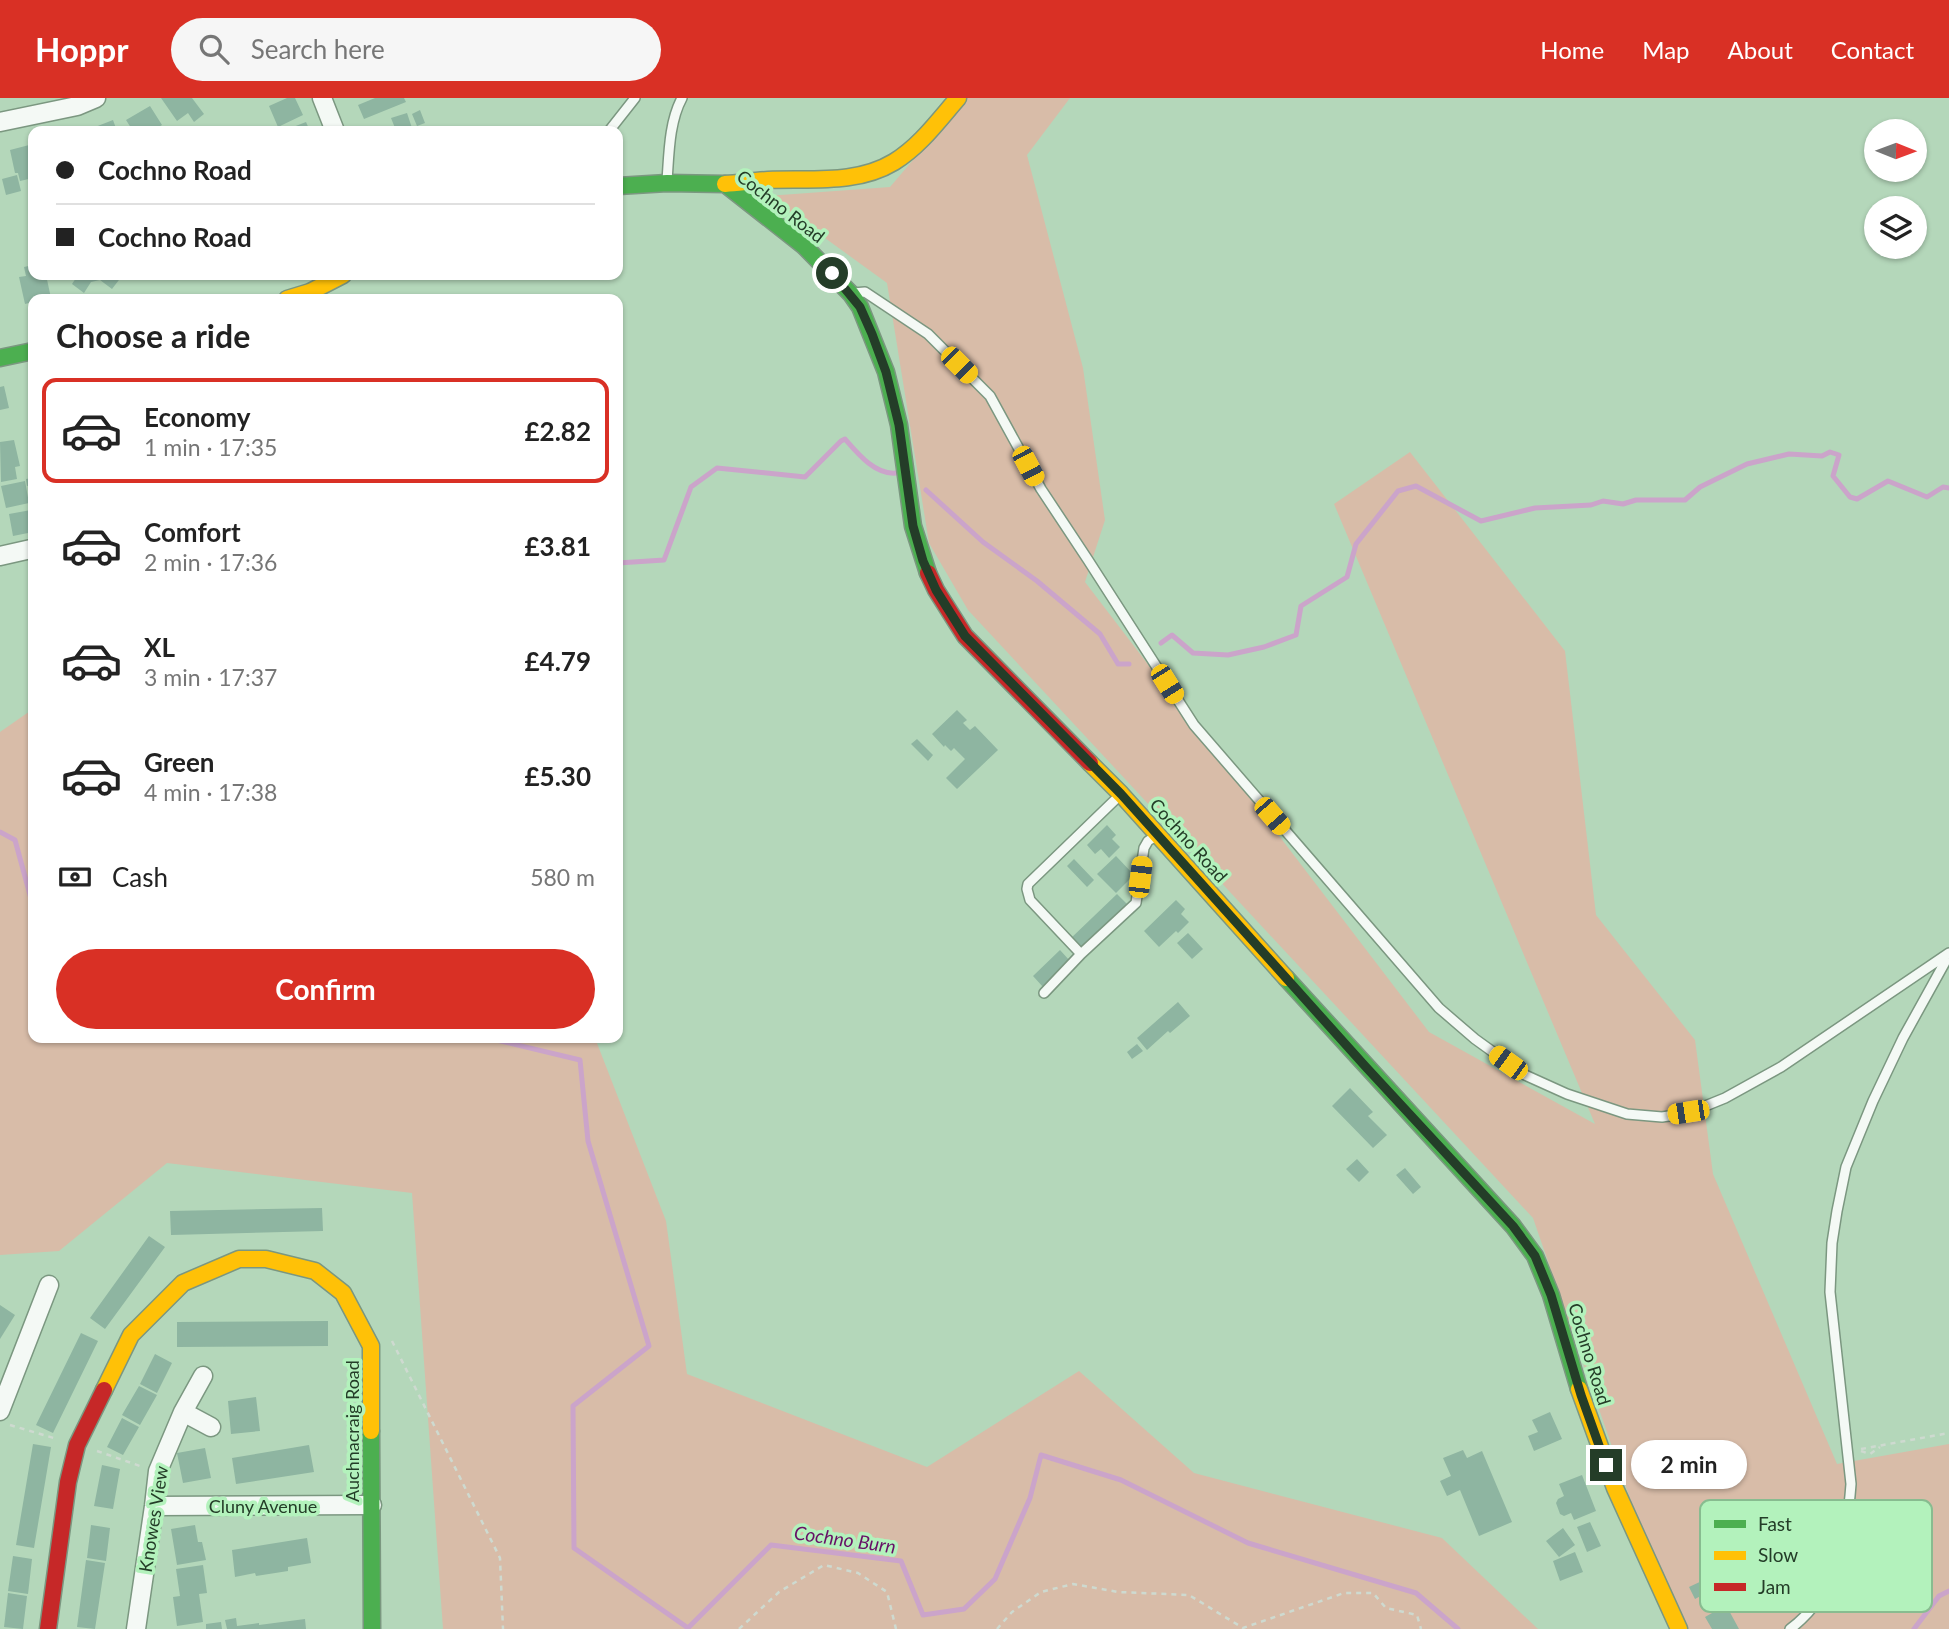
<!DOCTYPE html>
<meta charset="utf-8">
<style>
:root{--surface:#fff;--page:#f6f6f6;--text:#222;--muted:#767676;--line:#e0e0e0;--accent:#d93025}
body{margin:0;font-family:Lato,sans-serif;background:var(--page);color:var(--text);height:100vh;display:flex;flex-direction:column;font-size:26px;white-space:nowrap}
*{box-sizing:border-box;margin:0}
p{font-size:23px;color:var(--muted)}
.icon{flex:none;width:38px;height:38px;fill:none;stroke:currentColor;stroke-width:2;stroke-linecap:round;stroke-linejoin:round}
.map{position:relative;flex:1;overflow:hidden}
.sheet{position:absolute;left:28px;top:196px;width:595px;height:749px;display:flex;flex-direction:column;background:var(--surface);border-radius:14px;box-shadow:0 2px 5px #0004}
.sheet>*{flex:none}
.hud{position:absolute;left:28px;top:28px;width:595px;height:154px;border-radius:14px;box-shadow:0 2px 5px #0004;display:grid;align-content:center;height:154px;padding:0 28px;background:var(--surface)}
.needle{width:46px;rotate:91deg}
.fabs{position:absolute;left:1864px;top:21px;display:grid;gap:14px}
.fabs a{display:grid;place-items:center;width:63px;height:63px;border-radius:50%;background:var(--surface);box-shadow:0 2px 5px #0004;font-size:35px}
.end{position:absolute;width:32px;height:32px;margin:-16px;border:9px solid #243d28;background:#fff;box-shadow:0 0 0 4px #fff}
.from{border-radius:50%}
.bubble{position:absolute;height:49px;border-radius:24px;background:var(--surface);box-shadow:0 2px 5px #0004;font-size:23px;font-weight:700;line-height:49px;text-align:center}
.car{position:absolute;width:21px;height:42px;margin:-21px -10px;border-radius:9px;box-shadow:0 0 5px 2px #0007;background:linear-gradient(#f5c518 24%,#345 0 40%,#f5c518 0 76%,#345 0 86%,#f5c518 0)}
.hud b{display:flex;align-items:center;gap:24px;height:66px;font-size:26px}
.hud b+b{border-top:2px solid var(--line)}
.hud i{width:18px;height:18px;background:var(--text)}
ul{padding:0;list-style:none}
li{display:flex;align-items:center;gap:21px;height:105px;margin:0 14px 10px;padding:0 14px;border:4px solid transparent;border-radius:14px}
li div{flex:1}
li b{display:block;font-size:26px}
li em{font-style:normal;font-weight:700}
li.active{border-color:var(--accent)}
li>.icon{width:63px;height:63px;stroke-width:1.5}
h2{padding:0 28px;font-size:32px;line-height:84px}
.pay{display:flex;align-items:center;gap:18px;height:77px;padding:0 28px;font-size:26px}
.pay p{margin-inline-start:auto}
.action{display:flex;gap:14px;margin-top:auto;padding:14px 28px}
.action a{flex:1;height:80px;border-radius:42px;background:var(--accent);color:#fff;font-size:28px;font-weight:700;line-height:80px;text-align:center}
header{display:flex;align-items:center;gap:42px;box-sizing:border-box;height:98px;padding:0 35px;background:var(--accent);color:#fff}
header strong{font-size:33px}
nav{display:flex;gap:38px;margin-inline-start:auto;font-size:24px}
.search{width:490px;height:63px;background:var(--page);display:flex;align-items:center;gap:18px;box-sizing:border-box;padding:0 24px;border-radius:38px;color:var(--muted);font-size:26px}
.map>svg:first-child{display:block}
</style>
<header>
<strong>Hoppr</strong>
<div class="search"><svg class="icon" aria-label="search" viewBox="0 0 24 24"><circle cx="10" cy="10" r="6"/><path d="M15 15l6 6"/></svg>Search here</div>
<nav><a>Home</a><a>Map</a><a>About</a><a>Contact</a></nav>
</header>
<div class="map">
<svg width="1949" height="1531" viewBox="0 0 1949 1531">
<rect width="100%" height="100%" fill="#b4d7ba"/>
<path fill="#d8bca8" d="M966,0H1070L1027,57L1083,270L1105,422L1085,484L1429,934L1595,1026L1334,406L1410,354L1565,553L1596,817L1695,942L1713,1076L1837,1366L1949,1346V1531H1675L1533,1120L968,512L929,445L887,185L767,98L890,89Z
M33,611V940H595L666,1123L687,1276L927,1369L1079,1273L1194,1375L1442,1440L1538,1531H443L412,1095L167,1065L59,1153L0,1157V634Z"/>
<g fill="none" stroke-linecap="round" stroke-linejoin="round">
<path stroke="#cba4ca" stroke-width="5" d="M926,392L983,444L1037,483L1100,536L1118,566H1129
M618,465L664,462L691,389L717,370L805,379L841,343L845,341C858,356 875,377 896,375
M1161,545L1172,537L1193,555L1228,557L1264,549L1296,537L1301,508L1347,479L1356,446L1398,393L1416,388L1481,423L1535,410L1591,407L1603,403L1623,406L1636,402H1685L1700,389L1747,366L1789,356L1822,358L1830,354L1839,357L1833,378L1850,399L1857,401L1888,383L1927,399L1943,389L1949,390
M0,734L15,742L33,808
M488,940L580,962L588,1043L649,1248L573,1308L574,1450L688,1530L771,1447L901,1463L923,1517L964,1511L995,1481L1030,1400L1041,1357L1121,1382L1248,1445L1416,1495L1458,1531
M1914,1531L1939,1498L1949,1493"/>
</g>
<path fill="#8eb5a1" d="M161,0H192L204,16L194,24L188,15L177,23Z
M287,0H295L303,17L278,29L269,8Z
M375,0H404L406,4L364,21L358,7Z
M150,8L162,27L157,30L158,33H133L126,22Z
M420,12L425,25L417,28L412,16Z
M407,15L412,30L403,33L402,28L395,30L391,20Z
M113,22L117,33H85Z
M306,24L310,33H283Z
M33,46V80L20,83L18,75H15L10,52Z
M17,77L21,93L6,97L2,81Z
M33,167V177H46L51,200L33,201V204L25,206L19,179L26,178L24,169Z
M78,177H121L122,178L112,191L100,182L91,184L84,195L72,186Z
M4,288L9,310L0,312V289Z
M14,342L20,368L15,369L17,381L1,384L0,344Z
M32,380L33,387L27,388L26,381Z
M25,383L29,405L6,410L1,388Z
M31,412L33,434L13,438L9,416Z
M957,612L967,622L963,625L970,632L975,628L998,652L957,691L946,680L965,661L954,650L951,653L945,647L944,649L932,636Z
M917,641L933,657L928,663L911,646Z
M1107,727L1116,737L1112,741L1120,749L1109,760L1101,751L1095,756L1087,747Z
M1116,758L1134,777L1116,795L1097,776Z
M1074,761L1094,782L1087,789L1067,768Z
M1117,796L1128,807L1081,854L1069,842Z
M1176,802L1185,811L1181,816L1189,824L1178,835L1176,833L1159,849L1144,833Z
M1188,835L1203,851L1192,861L1177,845Z
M1060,852L1070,863L1043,889L1033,878Z
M1178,904L1190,918L1170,935L1168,933L1147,952L1137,940Z
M1137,946L1143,953L1132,961L1127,954Z
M1350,990L1373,1014L1368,1018L1387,1037L1373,1050L1332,1008Z
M1357,1061L1369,1074L1359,1084L1346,1071Z
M1405,1070L1421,1089L1413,1096L1396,1077Z
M322,1110L323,1133L171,1137L170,1113Z
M149,1138L165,1149L105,1231L90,1220Z
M0,1207L15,1217L0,1241Z
M328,1223V1248L177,1249V1224Z
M81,1235L98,1243L53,1335L36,1327Z
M155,1256L172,1265L157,1295L140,1286Z
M139,1288L157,1297L140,1327L122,1317Z
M256,1299L260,1333L231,1336L228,1303Z
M1550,1314L1562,1341L1534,1353L1528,1338L1538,1334L1532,1322Z
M122,1320L139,1329L123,1357L107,1349Z
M33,1346L51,1349L34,1450L16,1447Z
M309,1347L314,1374L236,1386L232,1360Z
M205,1350L211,1380L183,1385L177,1355Z
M1463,1352L1467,1360L1482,1353L1512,1424L1479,1438L1460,1392L1447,1398L1440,1383L1451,1378L1443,1360Z
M102,1367L120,1371L113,1411L94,1408Z
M1582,1377L1596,1413L1574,1422L1571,1415L1564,1418L1560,1416L1556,1405L1558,1401L1564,1398L1559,1386Z
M1590,1424L1601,1448L1587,1454L1577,1429Z
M91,1427L110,1430L106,1463L87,1460Z
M195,1427L198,1444H202L206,1462L177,1467L171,1431Z
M1563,1430L1575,1447L1559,1459L1546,1443Z
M307,1440L311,1465L288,1469V1473L256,1478L255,1475L235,1479L232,1452Z
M1575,1454L1583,1474L1560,1483L1553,1463Z
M13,1458L32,1461L28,1496L8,1493Z
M86,1462L105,1465L95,1531L77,1529Z
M203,1467L207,1495L199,1496L203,1524L177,1528L173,1499L180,1498L176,1471Z
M1706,1481L1712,1492L1695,1501L1689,1489Z
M8,1495L27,1498L23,1531L4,1529Z
M1726,1507L1739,1531H1712L1705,1519Z
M236,1520L237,1528L259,1525V1527L305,1521L306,1531H227L225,1522Z
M221,1524L222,1531H206V1526Z"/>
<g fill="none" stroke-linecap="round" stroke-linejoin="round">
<g stroke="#7b9780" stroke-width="12">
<path id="lane" d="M609,33L635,0
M667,83C669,56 669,24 682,0
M853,195L865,194L928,236L990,298L1041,391L1088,462L1194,627L1439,910L1475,941L1525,977L1567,996L1627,1016L1662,1019L1688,1015L1725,1000L1781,969L1949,855
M1081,856L1136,805L1144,750L1148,743L1156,738
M1044,895L1081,856L1030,802L1027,791L1028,786L1120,697
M1790,1531C1837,1496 1847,1440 1851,1386L1830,1194L1832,1145L1837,1113L1846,1069L1873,1003L1903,940L1949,857"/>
</g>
<g stroke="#7b9780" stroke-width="21">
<path id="street" d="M322,0L335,33
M0,24L77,8L96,0
M0,458L31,451
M0,1313L49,1187
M183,1314L211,1329
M154,1408L372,1407
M136,1531L154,1408L158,1373L183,1314L203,1278"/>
</g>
<g stroke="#7b9780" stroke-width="19">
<path id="fast" d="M618,88L667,85L725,86L804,148L851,196L860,209L886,274L899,327L913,428L928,475
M0,260L33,253
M1286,880L1513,1128L1535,1158L1551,1197L1579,1291
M371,1333L372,1531"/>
</g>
<g stroke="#7b9780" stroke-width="19">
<path id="slow" d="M725,86C739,85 753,83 768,82C810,80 856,87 894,64C920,48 938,23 958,0
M287,201L310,194L343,177
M1090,665L1121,696L1286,880
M1579,1291L1615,1390L1679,1531
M104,1292L131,1237L183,1185L239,1161H266L315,1173L343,1195L371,1248V1333"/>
</g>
<g stroke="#7b9780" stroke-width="19">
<path id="jam" d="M928,475L936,492L965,538L1090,665
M48,1531L68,1384L77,1347L104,1292"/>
</g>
<path stroke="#cedad0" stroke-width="2.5" stroke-dasharray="5 5" stroke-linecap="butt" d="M392,1243L500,1460L503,1531
M10,1327L57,1341
M1861,1351L1949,1335
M97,1353L140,1368
M1861,1353L1870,1356L1880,1349
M739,1531L779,1494L824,1467L858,1475L887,1494L896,1531
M997,1531L1012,1514L1041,1494L1073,1486L1118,1494L1189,1497L1243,1530L1344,1495H1373L1386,1510L1417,1517L1421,1531"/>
<use href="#lane" stroke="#f4f9f5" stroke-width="9"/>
<use href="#street" stroke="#f4f9f5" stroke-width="18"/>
<use href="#fast" stroke="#4caf50" stroke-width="16"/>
<use href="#slow" stroke="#ffc107" stroke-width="16"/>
<use href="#jam" stroke="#c62828" stroke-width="16"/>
</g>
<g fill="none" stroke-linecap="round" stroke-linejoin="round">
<path stroke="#243d28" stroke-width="9" d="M832,175L860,209L872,236L886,274L899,327L913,428L923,463L936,492L965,538L1121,696L1365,968L1513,1128L1535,1158L1551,1197L1581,1297L1606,1367"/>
</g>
<g text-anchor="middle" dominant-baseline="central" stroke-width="7" stroke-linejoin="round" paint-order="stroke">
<g font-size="18" fill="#243d28" stroke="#b3f2bc">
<text transform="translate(781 108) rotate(38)">Cochno Road</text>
<text transform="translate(1189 742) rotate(48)">Cochno Road</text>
<text transform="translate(1590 1256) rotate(73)">Cochno Road</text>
<text transform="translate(352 1333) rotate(-90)">Auchnacraig Road</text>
<text x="263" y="1408">Cluny Avenue</text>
<text transform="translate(153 1421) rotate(-81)">Knowes View</text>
</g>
<g font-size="19" font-style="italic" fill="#671166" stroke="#b3f2bc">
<text transform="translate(845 1441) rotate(8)">Cochno Burn</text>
</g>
</g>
<rect x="1700" y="1402" width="232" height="112" rx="10" fill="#b3f2bc" stroke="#88bc90" stroke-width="2"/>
<rect x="1714" y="1422" width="32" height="8" fill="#4caf50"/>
<rect x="1714" y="1453" width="32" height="9" fill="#ffc107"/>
<rect x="1714" y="1485" width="32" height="8" fill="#c62828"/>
<g font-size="19" fill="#243d28">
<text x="1758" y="1433">Fast</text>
<text x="1758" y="1464">Slow</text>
<text x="1758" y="1496">Jam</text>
</g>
</svg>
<div class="fabs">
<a><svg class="needle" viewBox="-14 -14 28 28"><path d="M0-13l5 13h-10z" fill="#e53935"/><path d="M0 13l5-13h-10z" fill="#767676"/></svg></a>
<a><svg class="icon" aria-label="layers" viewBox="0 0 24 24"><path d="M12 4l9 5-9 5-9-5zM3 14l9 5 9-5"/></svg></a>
</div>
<i class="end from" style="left:832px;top:175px"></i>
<i class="end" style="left:1606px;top:1367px"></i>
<div class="bubble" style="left:1631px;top:1342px;width:116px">2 min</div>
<i class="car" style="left:959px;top:267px;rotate:135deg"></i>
<i class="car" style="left:1028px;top:368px;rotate:152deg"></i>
<i class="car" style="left:1167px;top:586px;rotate:148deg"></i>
<i class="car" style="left:1272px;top:718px;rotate:139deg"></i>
<i class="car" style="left:1140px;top:779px;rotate:7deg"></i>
<i class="car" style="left:1508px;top:965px;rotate:306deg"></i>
<i class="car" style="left:1688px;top:1014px;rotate:261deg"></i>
<div class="hud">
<b><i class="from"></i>Cochno Road</b>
<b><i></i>Cochno Road</b>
</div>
<section class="sheet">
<h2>Choose a ride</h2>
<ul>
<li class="active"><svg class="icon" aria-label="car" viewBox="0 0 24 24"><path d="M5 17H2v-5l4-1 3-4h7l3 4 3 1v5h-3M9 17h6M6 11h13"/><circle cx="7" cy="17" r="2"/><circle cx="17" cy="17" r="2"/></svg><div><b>Economy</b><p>1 min · 17:35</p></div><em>£2.82</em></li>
<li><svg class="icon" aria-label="car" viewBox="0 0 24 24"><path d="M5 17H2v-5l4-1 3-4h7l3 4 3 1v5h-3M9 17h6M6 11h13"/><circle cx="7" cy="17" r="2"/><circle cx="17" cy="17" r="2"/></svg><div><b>Comfort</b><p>2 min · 17:36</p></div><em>£3.81</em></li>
<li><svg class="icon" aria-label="car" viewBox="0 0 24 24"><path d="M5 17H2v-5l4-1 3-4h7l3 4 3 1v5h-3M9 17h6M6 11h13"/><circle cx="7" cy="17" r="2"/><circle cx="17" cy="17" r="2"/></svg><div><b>XL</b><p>3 min · 17:37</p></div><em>£4.79</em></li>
<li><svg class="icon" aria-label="car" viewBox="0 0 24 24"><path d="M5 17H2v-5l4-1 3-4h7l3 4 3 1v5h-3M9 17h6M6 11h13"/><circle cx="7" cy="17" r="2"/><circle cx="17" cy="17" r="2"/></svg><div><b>Green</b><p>4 min · 17:38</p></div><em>£5.30</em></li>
</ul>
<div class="pay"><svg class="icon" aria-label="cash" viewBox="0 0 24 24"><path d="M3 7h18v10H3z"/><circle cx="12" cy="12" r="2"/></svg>Cash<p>580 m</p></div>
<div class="action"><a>Confirm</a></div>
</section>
</div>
